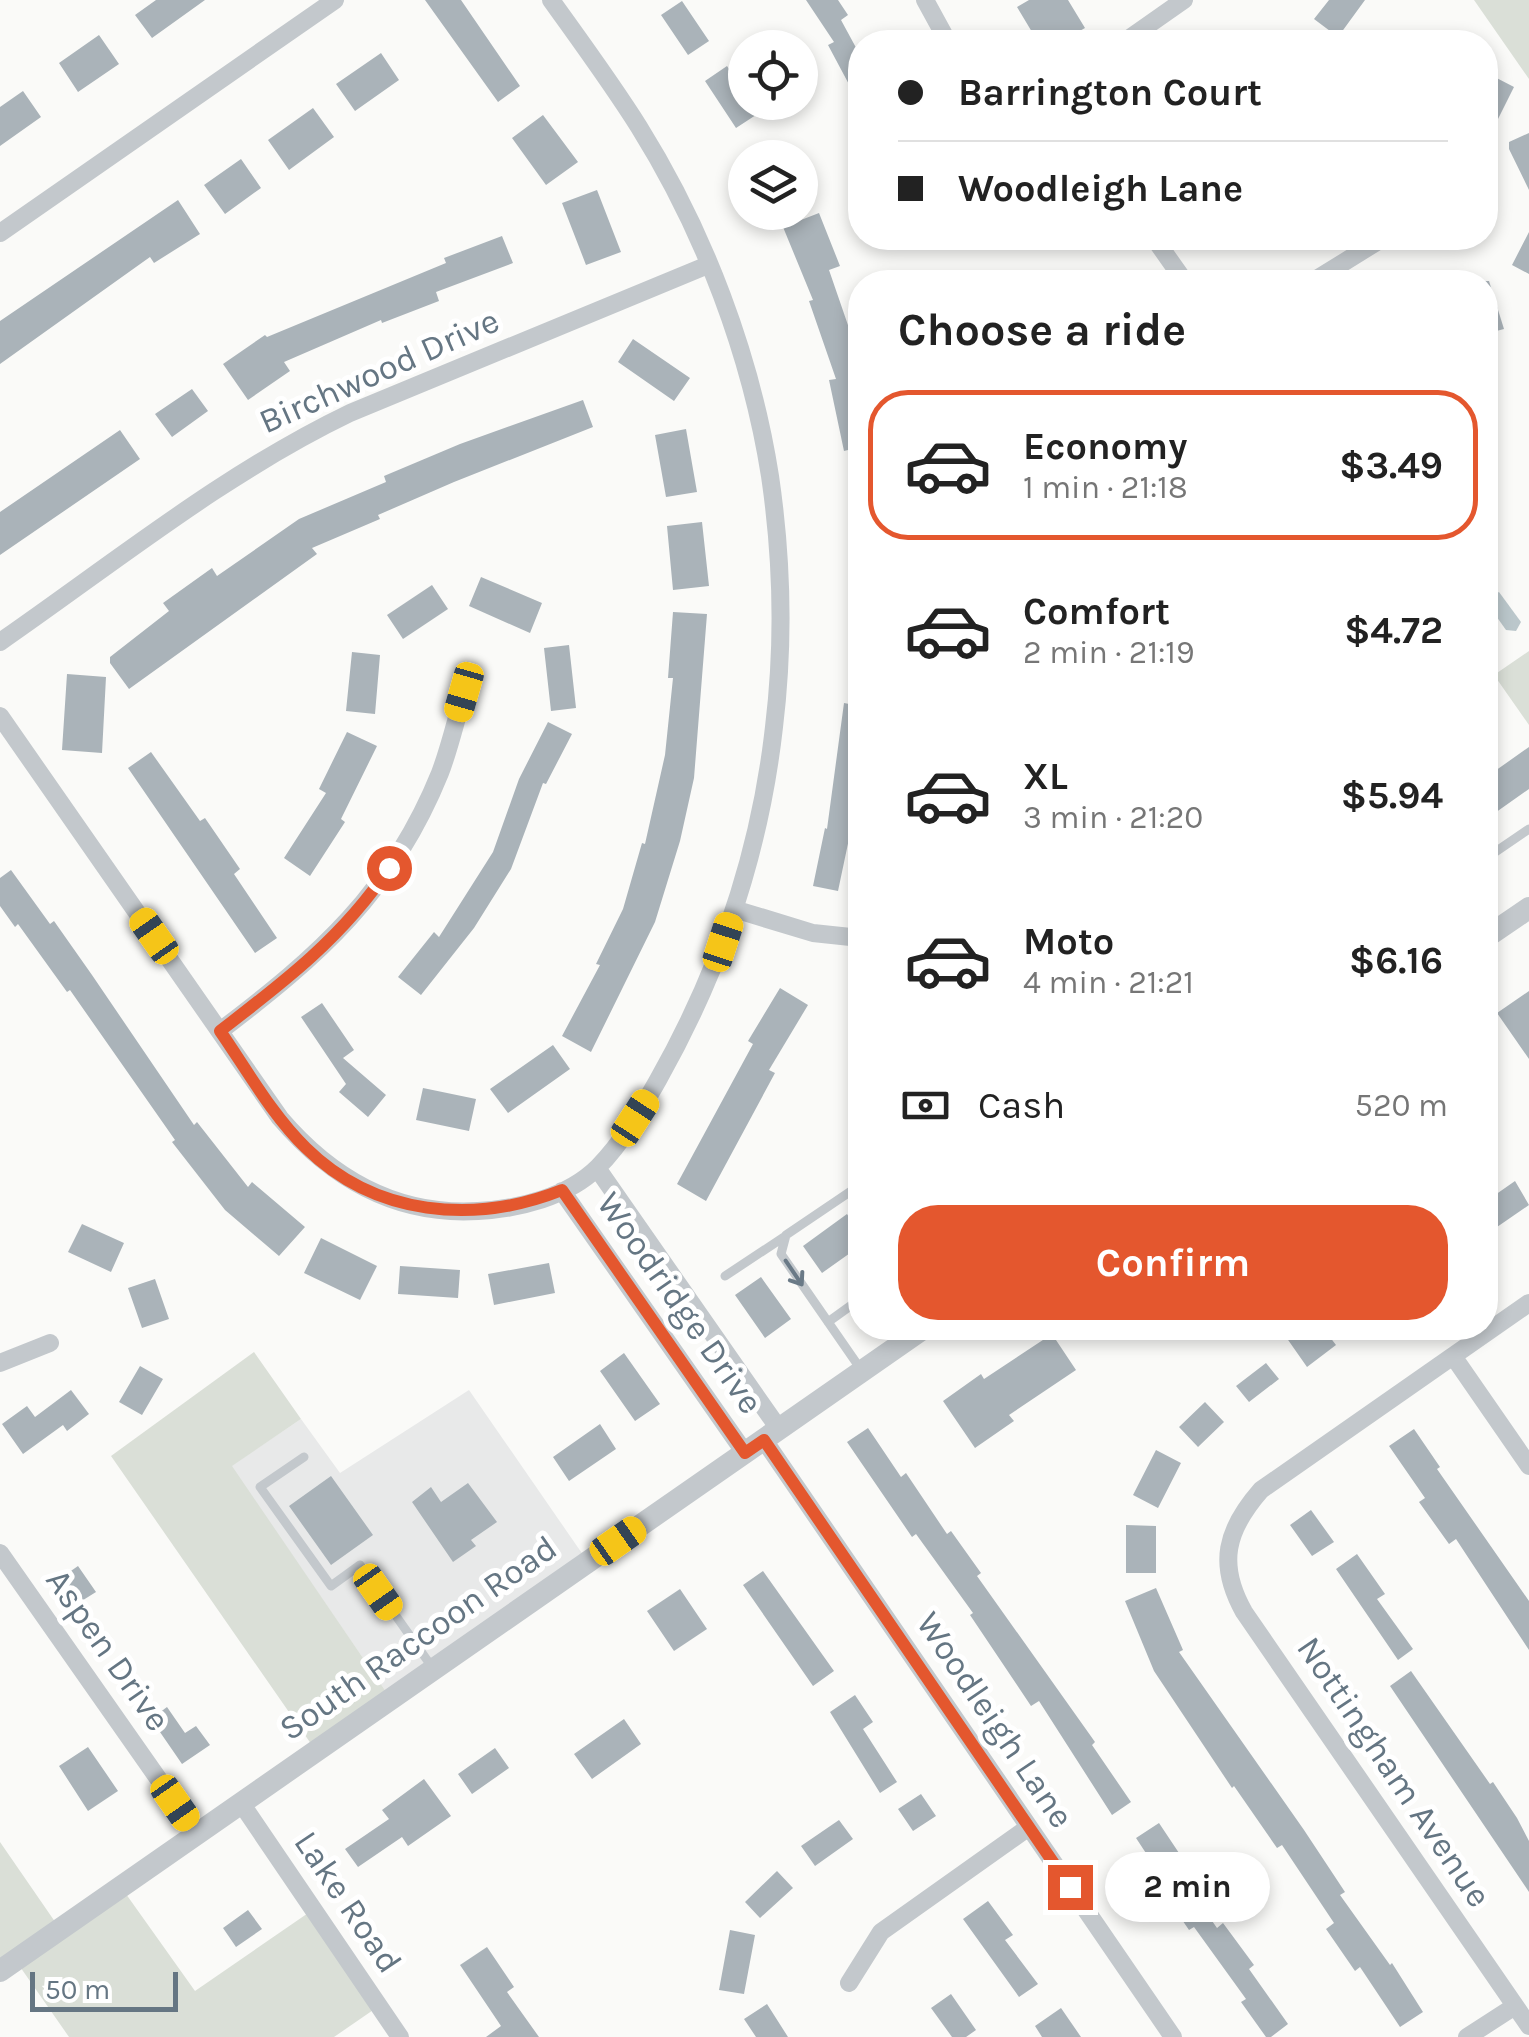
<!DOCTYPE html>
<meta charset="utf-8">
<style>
:root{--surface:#fff;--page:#f6f6f6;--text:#222;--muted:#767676;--line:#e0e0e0;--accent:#e4572e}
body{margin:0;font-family:Karla,sans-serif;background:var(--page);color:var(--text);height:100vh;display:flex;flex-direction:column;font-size:38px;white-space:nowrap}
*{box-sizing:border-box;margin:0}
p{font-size:32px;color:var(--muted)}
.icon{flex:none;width:55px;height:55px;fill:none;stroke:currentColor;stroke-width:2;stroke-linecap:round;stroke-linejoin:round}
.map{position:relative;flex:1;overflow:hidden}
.side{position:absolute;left:848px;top:270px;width:650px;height:1070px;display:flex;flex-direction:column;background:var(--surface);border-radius:40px;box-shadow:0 5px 15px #0003}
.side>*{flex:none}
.guide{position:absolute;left:848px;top:30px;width:650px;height:220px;border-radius:40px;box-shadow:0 5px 15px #0003;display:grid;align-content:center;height:220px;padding:0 50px;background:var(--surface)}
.controls{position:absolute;left:728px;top:30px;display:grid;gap:20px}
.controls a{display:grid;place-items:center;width:90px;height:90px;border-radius:50%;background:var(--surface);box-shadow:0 5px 15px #0003;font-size:50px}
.scale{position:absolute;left:30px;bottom:25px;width:148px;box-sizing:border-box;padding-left:10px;border:5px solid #657683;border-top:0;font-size:28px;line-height:35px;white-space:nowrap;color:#657683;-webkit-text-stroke:8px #fff;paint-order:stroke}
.end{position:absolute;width:45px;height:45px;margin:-22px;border:12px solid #e4572e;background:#fff;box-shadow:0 0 0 5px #fff}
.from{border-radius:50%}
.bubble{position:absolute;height:70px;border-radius:35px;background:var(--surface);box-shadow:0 5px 15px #0003;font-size:32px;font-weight:700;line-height:70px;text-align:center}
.car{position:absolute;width:30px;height:60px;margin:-30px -15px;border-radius:12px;box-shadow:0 0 8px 2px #0007;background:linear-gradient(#f5c518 24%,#345 0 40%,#f5c518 0 76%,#345 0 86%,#f5c518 0)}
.guide b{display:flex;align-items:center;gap:35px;height:95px;font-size:38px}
.guide b+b{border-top:2px solid var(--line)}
.guide i{width:25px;height:25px;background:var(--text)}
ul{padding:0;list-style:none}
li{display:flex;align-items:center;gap:30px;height:150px;margin:0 20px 15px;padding:0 30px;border:5px solid transparent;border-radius:40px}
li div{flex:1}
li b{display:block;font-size:38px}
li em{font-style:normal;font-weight:700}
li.active{border-color:var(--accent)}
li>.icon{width:90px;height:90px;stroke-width:1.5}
h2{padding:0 50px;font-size:45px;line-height:120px}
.pay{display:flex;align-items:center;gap:25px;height:110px;padding:0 50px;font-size:38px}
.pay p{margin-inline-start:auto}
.cta{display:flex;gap:20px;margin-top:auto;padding:20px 50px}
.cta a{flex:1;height:115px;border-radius:40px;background:var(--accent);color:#fff;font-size:40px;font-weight:700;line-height:115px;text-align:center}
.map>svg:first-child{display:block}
</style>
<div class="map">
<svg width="1529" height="2037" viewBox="0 0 1529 2037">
<rect width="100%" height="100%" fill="#fafaf8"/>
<path fill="#e8e9e9" d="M469,1390L588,1562L391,1699L231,1466L301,1419L340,1473Z"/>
<path fill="#dadfd7" d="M1474,0H1529V79Z
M1529,651V725L1494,675Z
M254,1352L301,1419L232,1466L391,1699L316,1751L111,1456Z
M0,1842L60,1929L121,1887L195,1991L314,1909L379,2006L334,2037H69L16,1961L0,1971Z"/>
<path fill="#bbc7cb" d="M1499,592L1521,622L1516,631L1506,630L1489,606L1490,596Z"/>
<path fill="#aab3b9" d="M156,0H205L152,38L135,15Z
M425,0H461L520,86L498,102Z
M806,0H838L848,15L841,20L860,55V105L828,45L834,42Z
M1029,0H1068L1085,28L1060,42H1038L1017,7Z
M1329,0H1365L1338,37L1314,19Z
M682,1L709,41L688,55L661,15Z
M99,35L119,64L78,92L59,63Z
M381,53L399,80L355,111L336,84Z
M727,66L745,93V102H752L759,113L736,128L705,81Z
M1485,72L1514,87L1498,119L1485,113Z
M23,91L41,117L0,146V107Z
M313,108L334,137L289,170L268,140Z
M543,115L578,162L546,185L512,138Z
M1529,133V190L1509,149V142Z
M241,159L261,188L225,214L204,185Z
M597,190L621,252L586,265L562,203Z
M178,200L200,234L154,263L150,257L0,364V321Z
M819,213L840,266L829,270L860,360V447L844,451L829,380L836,379L809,301L813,300L783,227Z
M1529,232V274L1512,265Z
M502,236L513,263L436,292L439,301L382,323L381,320L284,362L290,371L248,400L223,364L265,335L267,337L446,263L444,258Z
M1485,281H1489L1504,329L1485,334Z
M633,339L690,378L674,401L618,362Z
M192,389L208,411L172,437L155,414Z
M583,400L593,427L454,482L378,515L380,519L312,548L317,554L129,689L110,663V657L169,611L163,603L212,568L217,576L299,519L386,482L384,476L460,444Z
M686,429L697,492L666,497L655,435Z
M120,430L140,459L0,555V512Z
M702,522L709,586L673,590L667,526Z
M481,577L542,603L530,633L469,606Z
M432,585L448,609L403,639L387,615Z
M673,612L707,614L694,778L680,841L655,922L591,1052L562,1036L600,965L596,964L623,909L642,843L645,844L665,755L673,678H668Z
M569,645L576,708L551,711L544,648Z
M352,652L380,655L375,714L346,711Z
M67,674L106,677L102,753L62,750Z
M844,703L860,706V754L850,834L838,891L813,886L825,828L827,829Z
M548,722L572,734L546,784L543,783L511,869L474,928L421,995L398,977L434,932L439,937L493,852L519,779Z
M347,732L377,746L341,819L345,822L310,876L284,858L326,793L319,789Z
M1529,747V789L1485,820V778Z
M151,752L200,821L205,818L240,869L234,874L277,938L255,953L128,768Z
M11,870L50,924L54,921L92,975L194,1125L197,1122L248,1187L252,1182L305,1227L279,1256L225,1210L172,1142L175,1140L70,990L67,992L18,924L15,927L0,906V878Z
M780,988L808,1005L769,1070L775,1073L706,1201L677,1184L753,1044L748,1041Z
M1529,991V1059L1497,1013Z
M322,1003L354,1050L343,1058L386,1095L368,1117L339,1092L346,1084L301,1017Z
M553,1045L570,1069L508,1113L490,1089Z
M423,1088L476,1099L469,1131L416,1120Z
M1515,1181L1529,1205L1497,1227L1485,1210V1202Z
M847,1214L860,1234V1246L822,1273L803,1246Z
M82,1224L124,1243L111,1272L68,1252Z
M321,1238L377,1266L360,1300L304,1273Z
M549,1263L555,1293L494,1305L488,1274Z
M400,1266L460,1270L458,1298L398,1294Z
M761,1277L791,1319L765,1338L735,1295Z
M155,1279L169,1319L142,1328L128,1288Z
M1298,1328H1323L1336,1345L1307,1367L1286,1337Z
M1052,1334L1076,1370L1009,1415L1014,1421L975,1448L943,1401L981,1374L984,1379Z
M624,1353L660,1404L635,1421L600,1371Z
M1266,1363L1279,1379L1249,1402L1236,1386Z
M140,1366L163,1379L142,1415L119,1402Z
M71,1390L89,1414L67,1431L63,1425L23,1454L2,1424L27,1406L35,1417Z
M1205,1402L1224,1422L1198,1447L1179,1427Z
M600,1424L616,1449L569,1481L553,1457Z
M868,1428L901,1477L906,1473L947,1534L951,1531L981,1573L977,1576L1095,1742L1092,1745L1131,1802L1112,1815L1039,1701L1031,1706L970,1615L973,1613L916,1534L912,1537L847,1442Z
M1414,1429L1440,1467L1437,1469L1529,1601V1650L1456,1539L1449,1544L1419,1502L1425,1498L1389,1446Z
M1156,1450L1181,1463L1158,1508L1133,1495Z
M331,1476L373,1535L331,1565L289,1506Z
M468,1483L497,1522L471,1540L476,1546L453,1562L412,1502L431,1487L441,1502Z
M1311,1510L1334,1542L1312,1556L1290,1525Z
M1126,1525L1156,1526V1573H1126Z
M1357,1554L1385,1594L1377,1599L1413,1649L1398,1660L1336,1569Z
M78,1566L96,1592L72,1607L55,1582Z
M763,1571L834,1671L813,1686L743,1585Z
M1156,1588L1183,1650L1179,1652L1304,1830L1345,1892L1340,1895L1390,1965L1392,1963L1423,2012L1400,2027L1360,1967L1355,1971L1326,1929L1334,1923L1282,1845L1277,1848L1234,1786L1232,1788L1154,1671L1125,1601Z
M680,1589L707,1629L674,1651L647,1611Z
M1411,1671L1490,1784L1493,1782L1517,1818L1529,1841V1892L1390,1686Z
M855,1695L873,1722L863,1729L897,1782L880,1793L830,1712Z
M167,1707L185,1733L196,1726L210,1745L182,1764L151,1719Z
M624,1719L641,1744L592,1779L574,1754Z
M88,1747L118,1791L88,1811L59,1766Z
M495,1748L509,1768L472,1794L458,1774Z
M424,1779L451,1816L408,1846L402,1837L358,1867L345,1849L389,1819L382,1810Z
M921,1794L936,1816L913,1831L898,1809Z
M839,1820L853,1839L815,1866L801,1846Z
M1159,1823L1179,1853L1169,1859L1217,1928L1223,1923L1254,1965L1249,1969L1288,2024L1271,2037H1266L1241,2002L1246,1999L1194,1927L1189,1930L1159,1886L1165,1882L1136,1838Z
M777,1871L793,1888L760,1918L745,1902Z
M988,1901L1013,1935L1005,1940L1038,1984L1019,1997L963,1919Z
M248,1910L262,1929L236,1947L223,1928Z
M730,1930L755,1935L744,1994L719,1990Z
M487,1947L514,1987L507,1992L539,2037H486L501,2026L460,1965Z
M951,1994L976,2030L966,2037H952L931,2008Z
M767,2004L788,2037H756L744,2019Z
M1061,2008L1081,2037H1042L1035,2026Z"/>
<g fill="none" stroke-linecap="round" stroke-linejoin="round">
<path stroke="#c3c8cc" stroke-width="9" d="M1485,859L1529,829
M860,1185L786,1235L781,1254L862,1371
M725,1276L784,1237
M828,1322L860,1299
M304,1457L260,1487L331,1586L360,1565L432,1667"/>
<path stroke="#c3c8cc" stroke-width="18" d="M925,0L948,42
M1124,42L1184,0
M0,233L335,0
M1154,238L1185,282
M1312,282L1383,238
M0,642C114,563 225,473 350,413L708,265
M0,716L280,1118C332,1179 396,1216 478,1211C518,1209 568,1197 598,1167C622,1143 641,1110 658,1080C719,972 760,852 774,727C784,645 782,558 770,476C751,355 704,231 639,127C612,84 581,42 551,0
M734,909L813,933L860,938
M220,1031C319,956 392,892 440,773C450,747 456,719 464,693
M597,1168L779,1429
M562,1191L745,1453
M1529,1303L1261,1490C1226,1530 1217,1564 1244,1612L1529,2026
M1453,1356L1529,1466
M0,1363L50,1343
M764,1440L1173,2037
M0,1553L197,1834
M241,1803L400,2037
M849,1983L881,1932L1029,1827
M1467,2037L1515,2006"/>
<path stroke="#c3c8cc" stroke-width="22" d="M1485,938L1529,908
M0,1971L924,1328"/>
</g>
<defs><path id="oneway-shaft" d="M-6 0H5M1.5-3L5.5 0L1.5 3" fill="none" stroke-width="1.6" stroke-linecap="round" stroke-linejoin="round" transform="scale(2.5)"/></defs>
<use stroke="#6a7a87" href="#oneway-shaft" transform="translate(794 1273) rotate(56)"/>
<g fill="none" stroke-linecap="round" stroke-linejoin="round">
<path stroke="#e4572e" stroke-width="12" d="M389,868C344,936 284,982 220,1031C247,1070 272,1115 306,1148C375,1216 474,1225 562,1190L745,1453L764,1440L1070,1887"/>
</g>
<g text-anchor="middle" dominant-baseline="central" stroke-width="10" stroke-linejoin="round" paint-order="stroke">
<g font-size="35" fill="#657683" stroke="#fff">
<text transform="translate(379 371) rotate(-24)">Birchwood Drive</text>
<text transform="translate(680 1303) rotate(55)">Woodridge Drive</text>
<text transform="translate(418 1638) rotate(-35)">South Raccoon Road</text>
<text transform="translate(108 1650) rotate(55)">Aspen Drive</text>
<text transform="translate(995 1720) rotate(56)">Woodleigh Lane</text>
<text transform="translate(1394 1772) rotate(56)">Nottingham Avenue</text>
<text transform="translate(348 1902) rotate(56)">Lake Road</text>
</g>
</g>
</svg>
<div class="controls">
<a><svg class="icon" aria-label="locate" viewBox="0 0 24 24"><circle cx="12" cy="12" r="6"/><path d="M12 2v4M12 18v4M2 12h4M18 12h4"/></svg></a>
<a><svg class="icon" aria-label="layers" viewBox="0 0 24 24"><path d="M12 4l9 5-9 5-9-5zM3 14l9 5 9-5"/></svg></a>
</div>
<div class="scale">50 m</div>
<i class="end from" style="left:389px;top:868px"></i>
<i class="end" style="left:1070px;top:1887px"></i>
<div class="bubble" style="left:1105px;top:1852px;width:165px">2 min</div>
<i class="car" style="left:464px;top:692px;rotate:196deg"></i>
<i class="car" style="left:154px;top:936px;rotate:325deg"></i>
<i class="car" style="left:723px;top:942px;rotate:18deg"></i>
<i class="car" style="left:635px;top:1118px;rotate:33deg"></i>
<i class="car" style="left:618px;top:1541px;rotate:55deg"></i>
<i class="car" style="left:378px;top:1592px;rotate:145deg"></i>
<i class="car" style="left:175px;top:1803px;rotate:145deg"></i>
<div class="guide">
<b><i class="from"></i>Barrington Court</b>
<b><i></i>Woodleigh Lane</b>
</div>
<section class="side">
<h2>Choose a ride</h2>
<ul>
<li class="active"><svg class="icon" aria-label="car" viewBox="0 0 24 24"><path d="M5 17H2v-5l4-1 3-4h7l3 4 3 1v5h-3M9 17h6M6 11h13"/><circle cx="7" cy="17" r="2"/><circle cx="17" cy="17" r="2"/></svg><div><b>Economy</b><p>1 min · 21:18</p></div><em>$3.49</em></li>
<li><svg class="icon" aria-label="car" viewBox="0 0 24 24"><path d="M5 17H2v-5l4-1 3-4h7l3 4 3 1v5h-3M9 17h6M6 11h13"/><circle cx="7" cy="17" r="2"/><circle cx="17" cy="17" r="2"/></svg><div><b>Comfort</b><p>2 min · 21:19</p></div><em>$4.72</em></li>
<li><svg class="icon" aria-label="car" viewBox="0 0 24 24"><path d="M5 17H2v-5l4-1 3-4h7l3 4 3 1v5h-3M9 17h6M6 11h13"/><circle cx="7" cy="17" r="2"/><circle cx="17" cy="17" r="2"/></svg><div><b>XL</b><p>3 min · 21:20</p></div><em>$5.94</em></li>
<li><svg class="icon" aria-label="car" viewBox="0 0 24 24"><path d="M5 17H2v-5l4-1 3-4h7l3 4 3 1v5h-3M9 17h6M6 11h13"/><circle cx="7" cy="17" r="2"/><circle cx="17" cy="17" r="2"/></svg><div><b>Moto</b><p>4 min · 21:21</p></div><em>$6.16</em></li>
</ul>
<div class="pay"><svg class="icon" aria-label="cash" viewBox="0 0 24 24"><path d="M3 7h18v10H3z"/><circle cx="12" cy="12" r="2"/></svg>Cash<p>520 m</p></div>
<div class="cta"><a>Confirm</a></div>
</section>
</div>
